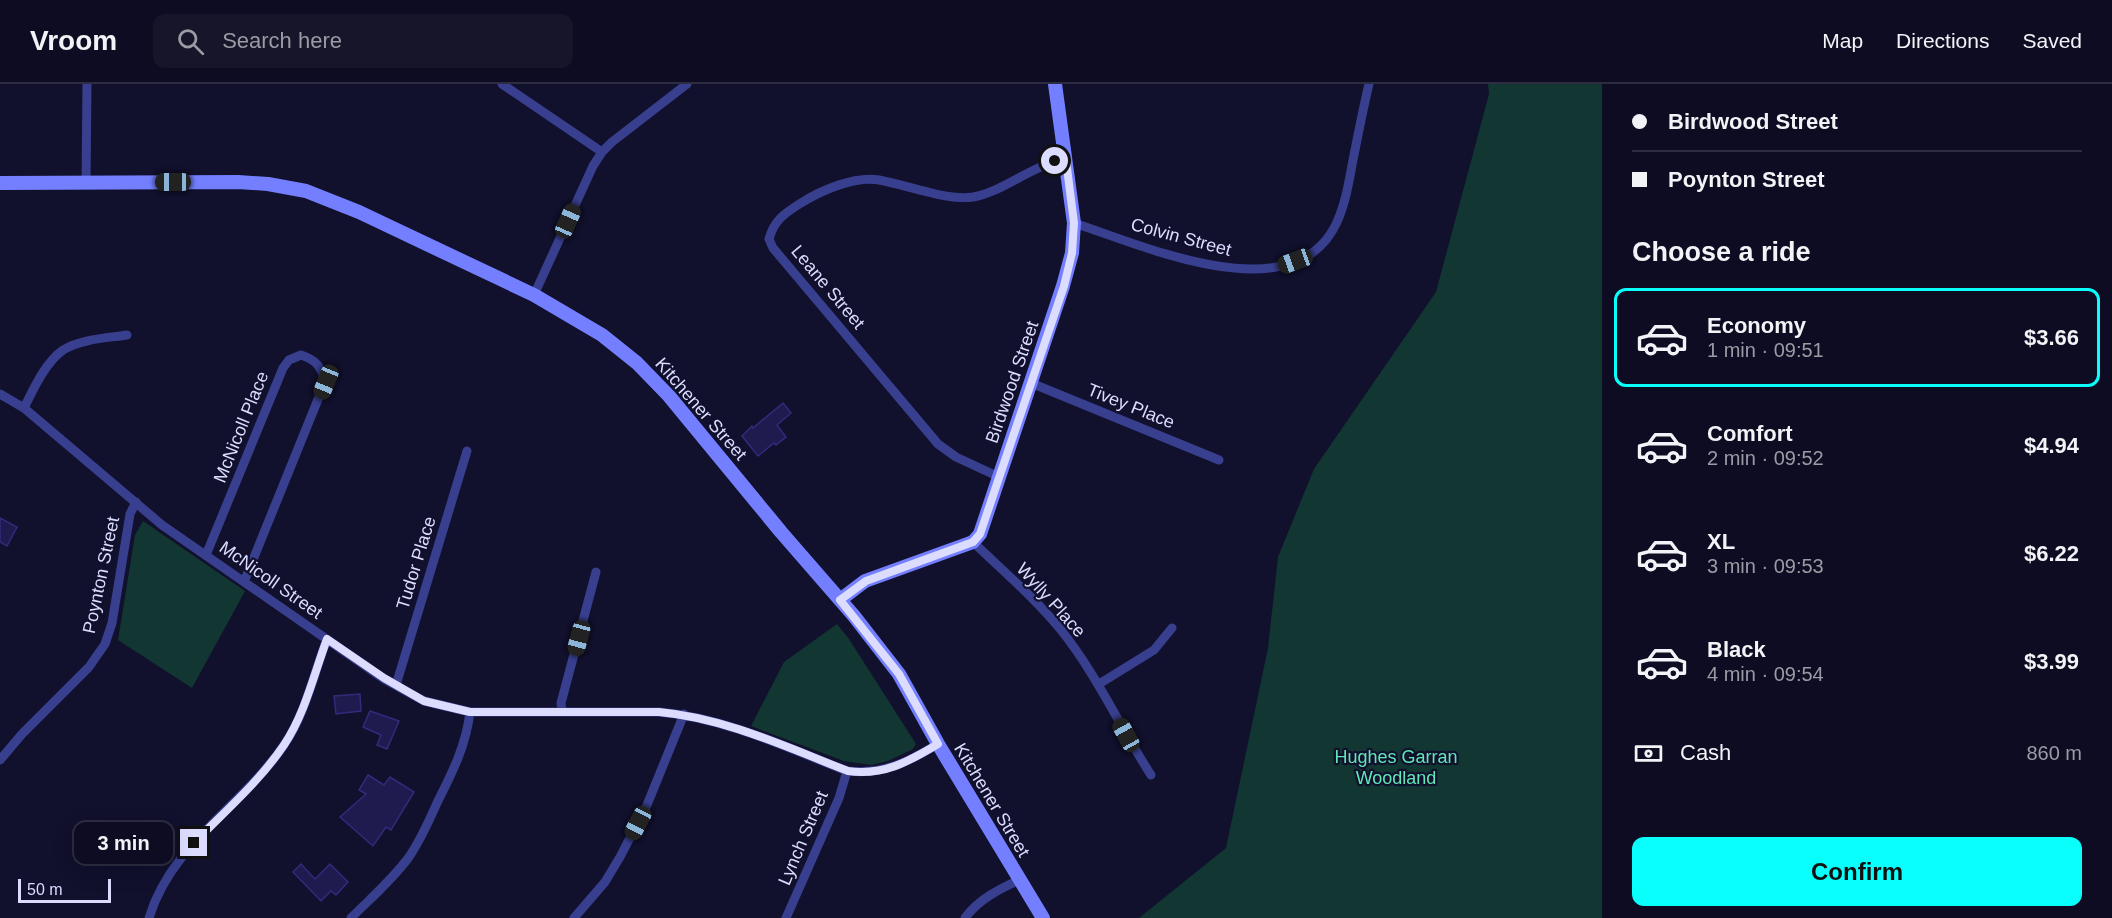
<!DOCTYPE html>
<meta charset="utf-8">
<style>
:root{--surface:#0d0c22;--page:#16152a;--text:#f1f3f6;--muted:#9a9ba5;--line:#2d2c40;--accent:#08fffb}
body{margin:0;font-family:Arial,sans-serif;background:var(--page);color:var(--text);height:100vh;display:flex;flex-direction:column;font-size:22px;white-space:nowrap}
*{box-sizing:border-box;margin:0}
p{font-size:20px;color:var(--muted)}
.icon{flex:none;width:33px;height:33px;fill:none;stroke:currentColor;stroke-width:2;stroke-linecap:round;stroke-linejoin:round}
.map{position:relative;flex:1;overflow:hidden}
.panel{display:flex;flex-direction:column;background:var(--surface);width:510px}
.panel>*{flex:none}
.banner{display:grid;align-content:center;height:132px;padding:0 30px;background:var(--surface)}
.scale{position:absolute;left:18px;bottom:15px;width:93px;box-sizing:border-box;padding-left:6px;border:3px solid #dcdcff;border-top:0;font-size:16px;line-height:21px;white-space:nowrap;color:#dcdcff;-webkit-text-stroke:4px #11102d;paint-order:stroke}
.end{position:absolute;width:27px;height:27px;margin:-14px;border:8px solid #dcdcff;background:#111;box-shadow:0 0 0 3px #111}
.from{border-radius:50%}
.bubble{position:absolute;height:42px;border-radius:12px;background:var(--surface);box-shadow:0 6px 24px #0002,0 0 0 2px var(--line);font-size:20px;font-weight:800;line-height:42px;text-align:center}
.car{position:absolute;width:18px;height:36px;margin:-18px -9px;border-radius:8px;box-shadow:0 0 4px 2px #0007;background:linear-gradient(#222 24%,#8ab4d8 0 40%,#222 0 76%,#8ab4d8 0 86%,#222 0)}
.banner b{display:flex;align-items:center;gap:21px;height:57px;font-size:22px}
.banner b+b{border-top:2px solid var(--line)}
.banner i{width:15px;height:15px;background:var(--text)}
ul{padding:0;list-style:none}
li{display:flex;align-items:center;gap:18px;height:99px;margin:0 12px 9px;padding:0 18px;border:3px solid transparent;border-radius:12px}
li div{flex:1}
li b{display:block;font-size:22px}
li em{font-style:normal;font-weight:800}
li.on{border-color:var(--accent)}
li>.icon{width:54px;height:54px;stroke-width:1.5}
h2{padding:0 30px;font-size:27px;line-height:72px}
.pay{display:flex;align-items:center;gap:15px;height:66px;padding:0 30px;font-size:22px}
.pay p{margin-inline-start:auto}
.cta{display:flex;gap:12px;margin-top:auto;padding:12px 30px}
.cta a{flex:1;height:69px;border-radius:12px;background:var(--accent);color:#111;font-size:24px;font-weight:800;line-height:69px;text-align:center}
header{display:flex;align-items:center;gap:36px;box-sizing:border-box;height:84px;padding:0 30px;background:var(--surface);border-bottom:2px solid var(--line)}
header strong{font-size:28px}
nav{display:flex;gap:33px;margin-inline-start:auto;font-size:21px}
.search{width:420px;height:54px;background:var(--page);display:flex;align-items:center;gap:15px;box-sizing:border-box;padding:0 21px;border-radius:12px;color:var(--muted);font-size:22px}
main{display:flex;flex:1;min-height:0}
.map>svg:first-child{display:block}
</style>
<header>
<strong>Vroom</strong>
<div class="search"><svg class="icon" aria-label="search" viewBox="0 0 24 24"><circle cx="10" cy="10" r="6"/><path d="M15 15l6 6"/></svg>Search here</div>
<nav><a>Map</a><a>Directions</a><a>Saved</a></nav>
</header>
<main>
<div class="map">
<svg width="1602" height="834" viewBox="0 0 1602 834">
<rect width="100%" height="100%" fill="#11102d"/>
<path fill="#123732" d="M1488,0H1602V834H1139L1226,764L1268,564L1278,473L1314,385L1436,208L1489,10Z
M143,437L245,507L192,604L118,556L135,451Z
M837,540L849,555L916,660L913,665L888,677L871,681L857,679L844,677L751,642L784,578Z"/>
<path fill="#1f1b4f" stroke="#322b7c" stroke-width="1.5" d="M783,319L791,329L777,341L786,353L776,361L774,359L758,372L742,352L752,342L753,344Z
M0,434L17,443L7,462L0,458Z
M360,610L361,627L336,630L334,612Z
M370,627L399,637L387,665L377,661L381,651L363,643Z
M368,691L384,701L390,693L414,708L391,746L386,743L373,762L340,733L366,710L359,706Z
M301,780L315,795L330,780L348,798L336,811L331,807L321,817L293,788Z"/>
<g fill="none" stroke-linecap="round" stroke-linejoin="round">
<path stroke="#383f8e" stroke-width="9" d="M502,0L602,68
M86,99L87,0
M1074,139C1142,161 1295,231 1337,138C1346,118 1349,97 1353,76C1358,51 1363,25 1369,0
M534,211L593,82L602,68L612,58L687,0
M1031,299L1219,376
M0,310L24,324L162,441L384,595L424,617L470,628H659C725,634 786,663 847,687C883,691 908,678 938,660
M24,324C34,304 45,279 63,266C81,255 107,254 127,251
M999,393L956,373L938,360L773,164L769,155C774,136 785,129 801,119C822,106 854,92 879,96C895,99 911,104 928,108C942,112 958,115 973,113C1006,107 1034,79 1066,76
M973,458C1003,487 1035,514 1061,546C1097,591 1120,643 1151,691
M206,471L283,284L289,276L301,271C316,276 321,282 325,298L244,498
M1099,600L1154,566L1172,544
M396,601L467,367
M562,628L561,619L596,488
M0,676L22,650L89,583L105,560L112,539L130,430L136,418
M149,834C171,760 242,723 284,661C305,631 314,589 327,555
M351,834C371,814 393,795 409,773C420,757 429,737 437,719C452,689 466,662 470,628
M574,834L605,798L620,773L647,721L684,630
M786,834L839,714L847,687
M965,834C978,816 999,805 1019,796"/>
<path stroke="#737fff" stroke-width="14" d="M0,99L238,98L268,100L306,107L359,128L534,211L602,251L637,279L669,312L781,448L854,532L899,590L938,660L1043,834
M840,516L865,497L973,458L980,450L1063,202L1072,169L1074,139L1055,0"/>
</g>
<g fill="none" stroke-linecap="round" stroke-linejoin="round">
<path stroke="#dcdcff" stroke-width="8" d="M194,759C224,728 259,698 284,661C305,630 314,590 327,555L384,594L424,617L470,628H659C725,634 786,663 848,687C883,692 908,678 938,660L899,590L840,516L866,497L973,458L980,450L1064,202L1072,169L1074,139L1066,76L1055,77"/>
</g>
<g text-anchor="middle" dominant-baseline="central" stroke-width="4.5" stroke-linejoin="round" paint-order="stroke">
<g font-size="18" fill="#dcdcff" stroke="#11102d">
<text transform="translate(1181 153) rotate(15)">Colvin Street</text>
<text transform="translate(828 203) rotate(50)">Leane Street</text>
<text transform="translate(1012 298) rotate(-71)">Birdwood Street</text>
<text transform="translate(1131 322) rotate(22)">Tivey Place</text>
<text transform="translate(701 325) rotate(49)">Kitchener Street</text>
<text transform="translate(241 343) rotate(-68)">McNicoll Place</text>
<text transform="translate(416 479) rotate(-73)">Tudor Place</text>
<text transform="translate(101 491) rotate(-78)">Poynton Street</text>
<text transform="translate(271 496) rotate(35)">McNicoll Street</text>
<text transform="translate(1051 516) rotate(48)">Wylly Place</text>
<text transform="translate(992 716) rotate(59)">Kitchener Street</text>
<text transform="translate(803 754) rotate(-67)">Lynch Street</text>
</g>
<g font-size="18" fill="#5fe8b6" stroke="#11102d">
<text x="1396" y="673">Hughes Garran<tspan x="1396" dy="21">Woodland</tspan></text>
</g>
</g>
</svg>
<div class="scale">50 m</div>
<i class="end from" style="left:1055px;top:77px"></i>
<i class="end" style="left:194px;top:759px"></i>
<div class="bubble" style="left:74px;top:738px;width:99px">3 min</div>
<i class="car" style="left:173px;top:98px;rotate:270deg"></i>
<i class="car" style="left:568px;top:137px;rotate:24deg"></i>
<i class="car" style="left:1295px;top:177px;rotate:250deg"></i>
<i class="car" style="left:326px;top:298px;rotate:202deg"></i>
<i class="car" style="left:579px;top:554px;rotate:195deg"></i>
<i class="car" style="left:1126px;top:651px;rotate:331deg"></i>
<i class="car" style="left:638px;top:739px;rotate:208deg"></i>
</div>
<section class="panel">
<div class="banner">
<b><i class="from"></i>Birdwood Street</b>
<b><i></i>Poynton Street</b>
</div>
<h2>Choose a ride</h2>
<ul>
<li class="on"><svg class="icon" aria-label="car" viewBox="0 0 24 24"><path d="M5 17H2v-5l4-1 3-4h7l3 4 3 1v5h-3M9 17h6M6 11h13"/><circle cx="7" cy="17" r="2"/><circle cx="17" cy="17" r="2"/></svg><div><b>Economy</b><p>1 min · 09:51</p></div><em>$3.66</em></li>
<li><svg class="icon" aria-label="car" viewBox="0 0 24 24"><path d="M5 17H2v-5l4-1 3-4h7l3 4 3 1v5h-3M9 17h6M6 11h13"/><circle cx="7" cy="17" r="2"/><circle cx="17" cy="17" r="2"/></svg><div><b>Comfort</b><p>2 min · 09:52</p></div><em>$4.94</em></li>
<li><svg class="icon" aria-label="car" viewBox="0 0 24 24"><path d="M5 17H2v-5l4-1 3-4h7l3 4 3 1v5h-3M9 17h6M6 11h13"/><circle cx="7" cy="17" r="2"/><circle cx="17" cy="17" r="2"/></svg><div><b>XL</b><p>3 min · 09:53</p></div><em>$6.22</em></li>
<li><svg class="icon" aria-label="car" viewBox="0 0 24 24"><path d="M5 17H2v-5l4-1 3-4h7l3 4 3 1v5h-3M9 17h6M6 11h13"/><circle cx="7" cy="17" r="2"/><circle cx="17" cy="17" r="2"/></svg><div><b>Black</b><p>4 min · 09:54</p></div><em>$3.99</em></li>
</ul>
<div class="pay"><svg class="icon" aria-label="cash" viewBox="0 0 24 24"><path d="M3 7h18v10H3z"/><circle cx="12" cy="12" r="2"/></svg>Cash<p>860 m</p></div>
<div class="cta"><a>Confirm</a></div>
</section>
</main>
